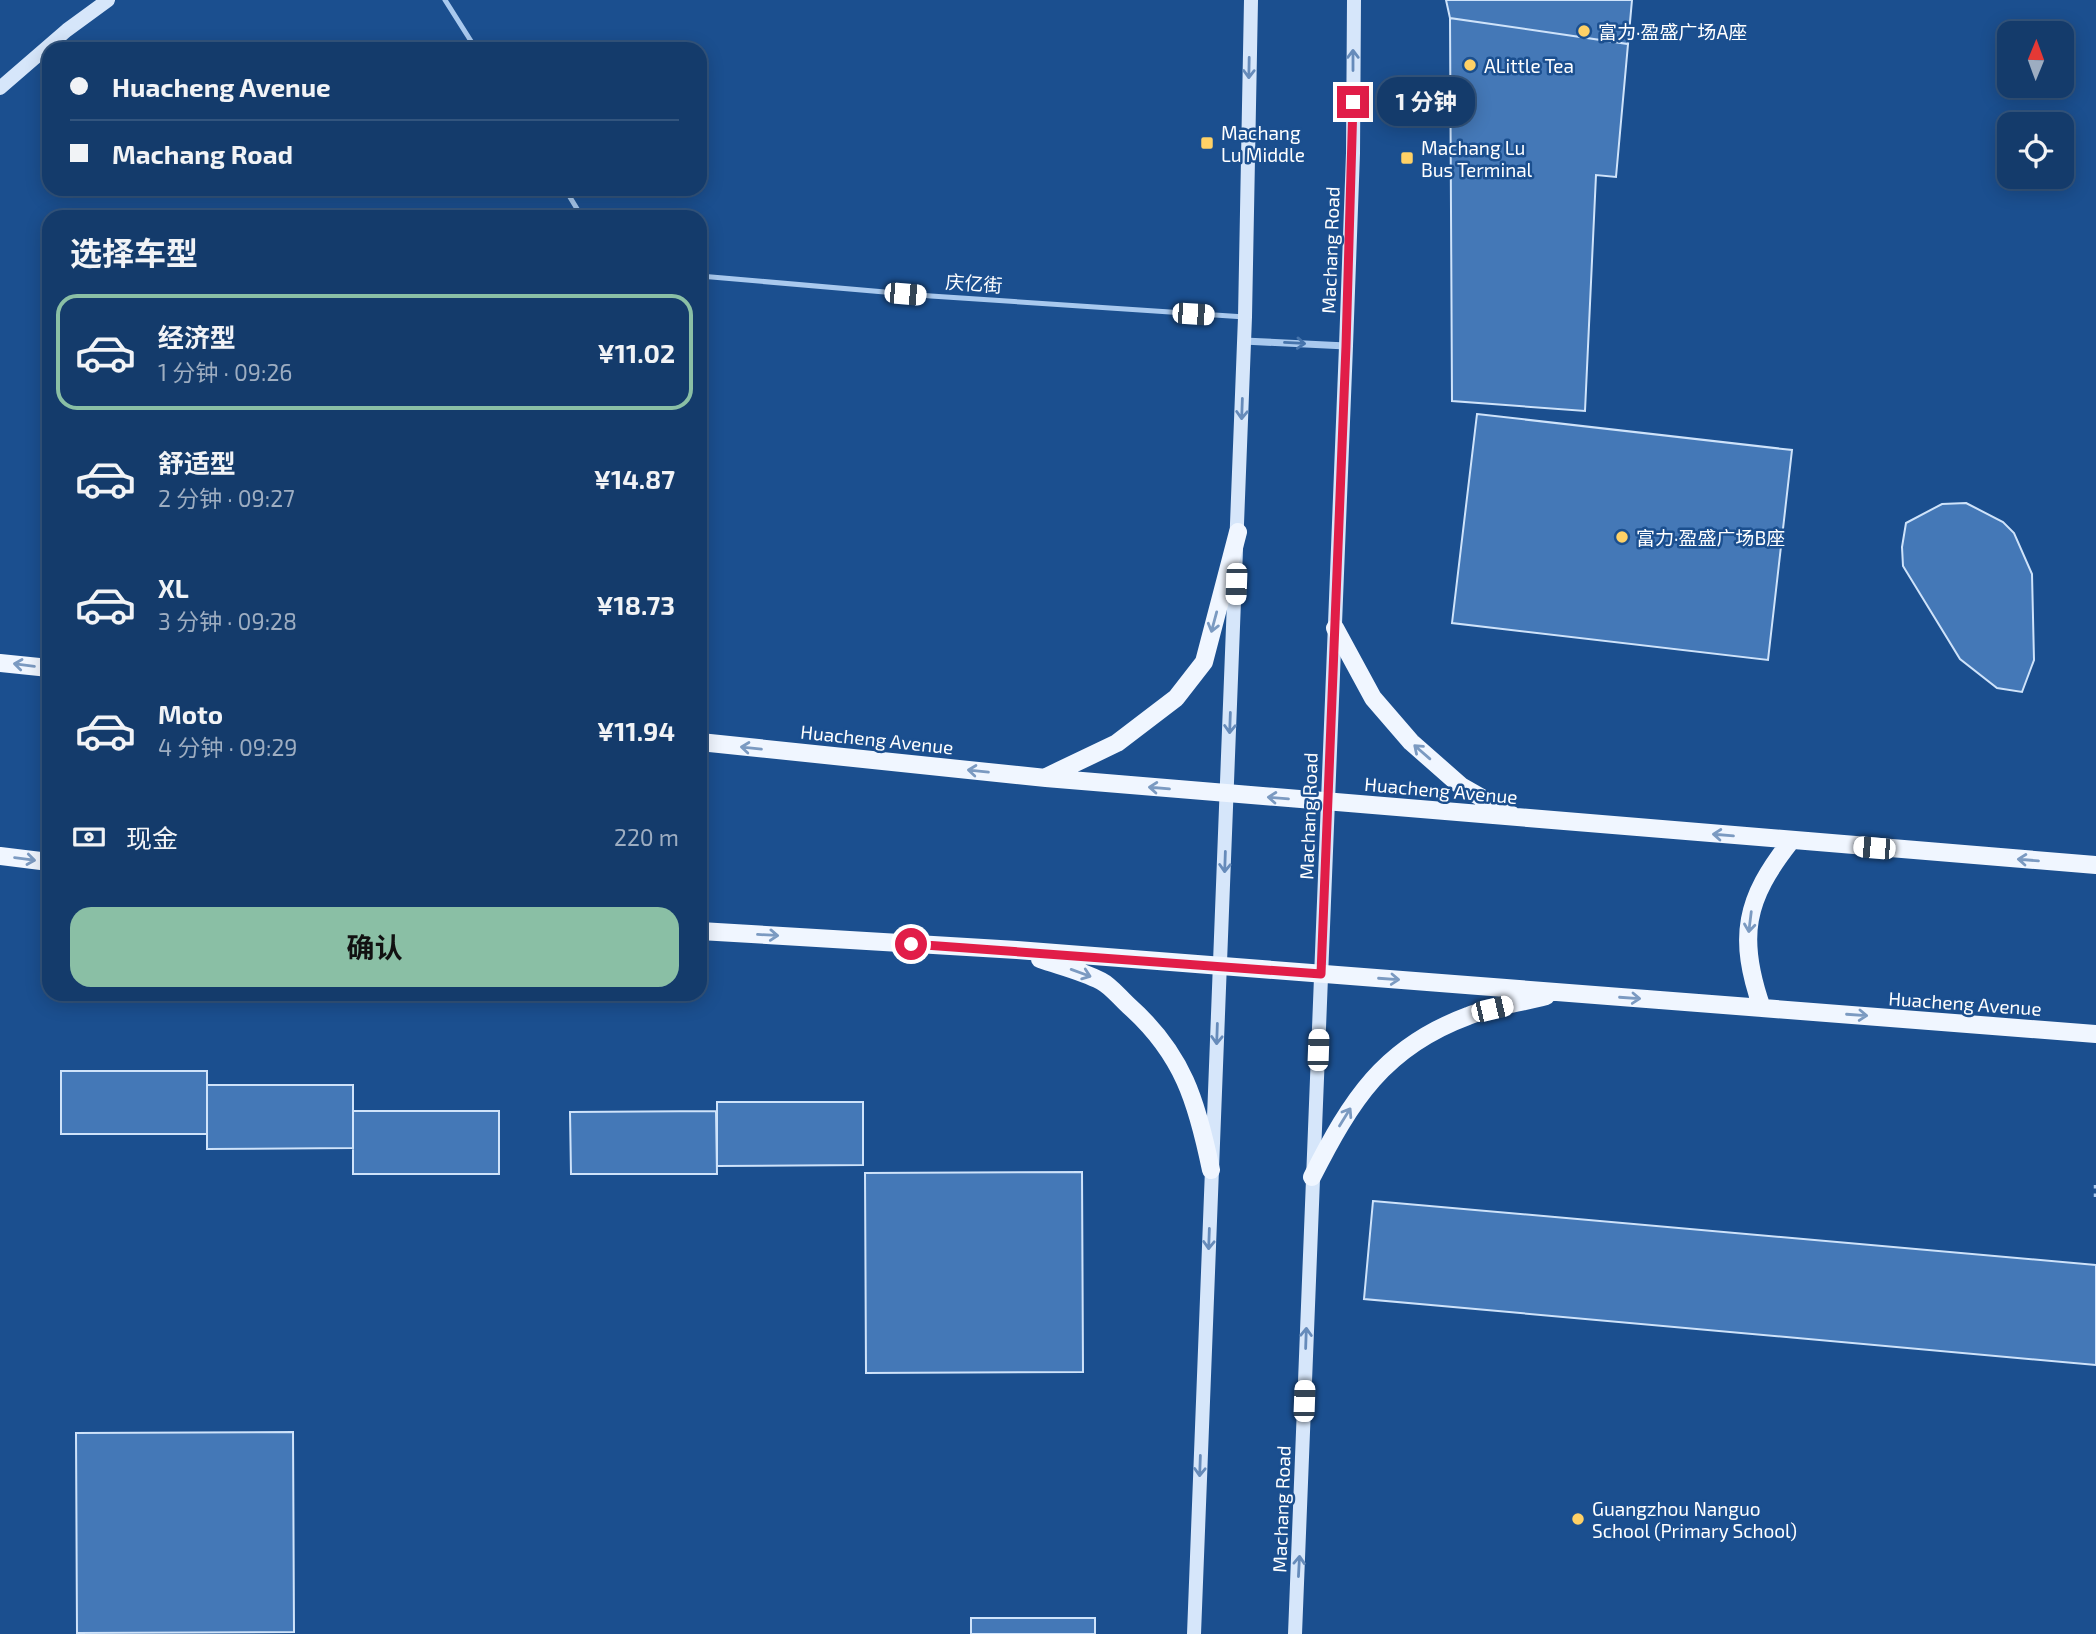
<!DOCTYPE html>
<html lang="zh">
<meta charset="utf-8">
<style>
:root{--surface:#143b6b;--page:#1d4271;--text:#f1f3f6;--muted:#9dadc1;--line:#33557e;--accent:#8abfa5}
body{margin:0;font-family:"Exo 2","Noto Sans SC",sans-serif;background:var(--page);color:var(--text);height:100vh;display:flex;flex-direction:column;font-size:26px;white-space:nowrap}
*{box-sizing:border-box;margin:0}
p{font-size:23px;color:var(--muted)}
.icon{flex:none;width:38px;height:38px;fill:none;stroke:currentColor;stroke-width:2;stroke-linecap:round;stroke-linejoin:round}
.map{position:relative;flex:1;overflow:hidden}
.drawer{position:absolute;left:42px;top:210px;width:665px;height:791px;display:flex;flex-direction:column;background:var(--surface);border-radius:21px;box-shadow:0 4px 18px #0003,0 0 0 2px var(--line)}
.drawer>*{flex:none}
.banner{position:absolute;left:42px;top:42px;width:665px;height:154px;border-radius:21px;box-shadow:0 4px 18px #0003,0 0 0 2px var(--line);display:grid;align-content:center;height:154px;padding:0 28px;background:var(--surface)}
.needle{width:46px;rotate:1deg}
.fabs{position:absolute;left:1997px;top:21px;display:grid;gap:14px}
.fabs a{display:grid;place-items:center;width:77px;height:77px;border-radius:14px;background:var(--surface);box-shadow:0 4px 18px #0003,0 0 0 2px var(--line);font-size:35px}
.end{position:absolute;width:32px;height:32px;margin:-16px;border:9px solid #e11d48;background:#fff;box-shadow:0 0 0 4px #fff}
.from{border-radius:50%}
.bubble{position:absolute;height:49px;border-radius:21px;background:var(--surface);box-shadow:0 4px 18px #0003,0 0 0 2px var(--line);font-size:23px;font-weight:700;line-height:49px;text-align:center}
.car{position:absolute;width:21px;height:42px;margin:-21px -10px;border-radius:9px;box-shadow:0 0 5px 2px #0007;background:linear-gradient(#fff 24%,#345 0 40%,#fff 0 76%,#345 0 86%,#fff 0)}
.banner b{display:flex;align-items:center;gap:24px;height:66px;font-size:26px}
.banner b+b{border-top:2px solid var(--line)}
.banner i{width:18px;height:18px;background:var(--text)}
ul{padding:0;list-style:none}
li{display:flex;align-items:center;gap:21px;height:116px;margin:0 14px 10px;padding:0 14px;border:4px solid transparent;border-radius:21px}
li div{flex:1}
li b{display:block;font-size:26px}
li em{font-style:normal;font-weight:700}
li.active{border-color:var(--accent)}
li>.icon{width:63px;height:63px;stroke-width:1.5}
h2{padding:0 28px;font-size:32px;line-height:84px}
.pay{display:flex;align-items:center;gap:18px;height:77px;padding:0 28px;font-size:26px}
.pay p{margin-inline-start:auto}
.action{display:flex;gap:14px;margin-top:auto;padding:14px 28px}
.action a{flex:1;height:80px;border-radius:21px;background:var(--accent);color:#111;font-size:28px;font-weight:700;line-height:80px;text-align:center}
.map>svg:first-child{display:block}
</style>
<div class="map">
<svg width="2096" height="1634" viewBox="0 0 2096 1634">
<rect width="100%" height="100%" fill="#1b4f8f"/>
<path fill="#4478b7" stroke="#cfe3fa" stroke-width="2" d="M1446,0H1632L1616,177L1596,175L1585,411L1452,401L1450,18Z
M1446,0H1632L1628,44L1450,18Z
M1477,414L1792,450L1768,660L1452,623Z
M1966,503L2003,522L2014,533L2032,574L2034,660L2022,692L1997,688L1960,659L1903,566L1902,547L1906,523L1942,504Z
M61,1071H207V1134H61Z
M207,1085H353V1148L207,1149Z
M717,1102H863V1165L717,1166Z
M353,1111H499V1174H353Z
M716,1111L717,1174H571L570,1112Z
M1082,1172L1083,1372L866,1373L865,1173Z
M1373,1201L2096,1265V1365L1364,1299Z
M293,1432L294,1632L77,1633L76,1433Z
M971,1618H1095V1634H971Z"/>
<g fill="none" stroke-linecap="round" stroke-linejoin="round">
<path stroke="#a9c9ee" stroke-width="4.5" stroke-dasharray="3.5 5" stroke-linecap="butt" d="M2096,1185V1198"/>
<path stroke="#a9c9ee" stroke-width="5" d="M445,0L476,49
M565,189L582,217
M700,276L931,296L1245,317"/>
<path stroke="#a9c9ee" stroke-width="7" d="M1244,341L1346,346"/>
<path stroke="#d6e6fa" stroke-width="14" d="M0,88L67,30L108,0
M1194,1634L1245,317L1251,0
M1295,1634L1346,346L1353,153L1354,0"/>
<path stroke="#f0f6ff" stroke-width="18" d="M1335,628L1373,698L1411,742L1461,786L1512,815
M0,663L49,668
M700,742L1046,778L2096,865
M1046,777L1117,743L1176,698L1204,662L1238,532
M0,856L49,862
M700,931L1017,950L2096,1034
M1040,959C1060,966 1082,971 1101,981C1111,986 1120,998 1129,1006C1183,1054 1197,1102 1211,1170
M1762,1008C1737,937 1745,899 1791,841
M1312,1177C1351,1100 1384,1047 1468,1016C1492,1006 1521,1003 1546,996"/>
</g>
<defs><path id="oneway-shaft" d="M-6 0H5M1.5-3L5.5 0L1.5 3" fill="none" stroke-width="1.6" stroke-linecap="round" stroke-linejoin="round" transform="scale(1.75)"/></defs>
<g stroke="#668bba">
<use href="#oneway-shaft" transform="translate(1353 60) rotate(-90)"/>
<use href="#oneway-shaft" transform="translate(1249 68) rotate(91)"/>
<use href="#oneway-shaft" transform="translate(1242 409) rotate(92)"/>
<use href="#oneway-shaft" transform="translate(1230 723) rotate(92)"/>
<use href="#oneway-shaft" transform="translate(1225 862) rotate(92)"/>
<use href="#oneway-shaft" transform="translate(1217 1034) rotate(92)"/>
<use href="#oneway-shaft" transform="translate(1209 1239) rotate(92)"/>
<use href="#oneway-shaft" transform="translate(1306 1338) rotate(-88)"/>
<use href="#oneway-shaft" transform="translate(1200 1466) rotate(92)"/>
<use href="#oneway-shaft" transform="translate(1299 1566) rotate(-87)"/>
</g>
<use stroke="#4674ac" href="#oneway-shaft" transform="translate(1295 343) rotate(3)"/>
<g stroke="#7b9ac1">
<use href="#oneway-shaft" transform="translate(1214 622) rotate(105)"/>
<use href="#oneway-shaft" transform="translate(24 665) rotate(-173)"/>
<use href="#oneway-shaft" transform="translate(751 748) rotate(-174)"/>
<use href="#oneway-shaft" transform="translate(1422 752) rotate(-139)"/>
<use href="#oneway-shaft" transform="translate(978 771) rotate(-174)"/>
<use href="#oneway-shaft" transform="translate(1159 788) rotate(-175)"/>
<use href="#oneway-shaft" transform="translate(1278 798) rotate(-175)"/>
<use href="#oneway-shaft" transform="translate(1723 835) rotate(-175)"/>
<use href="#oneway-shaft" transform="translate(25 859) rotate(7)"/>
<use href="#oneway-shaft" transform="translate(2028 860) rotate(-175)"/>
<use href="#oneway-shaft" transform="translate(1750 922) rotate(97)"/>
<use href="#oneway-shaft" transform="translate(768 935) rotate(3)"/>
<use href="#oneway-shaft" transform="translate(1081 973) rotate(20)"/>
<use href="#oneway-shaft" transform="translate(1389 979) rotate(4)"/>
<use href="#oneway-shaft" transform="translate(1630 998) rotate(4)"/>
<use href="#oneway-shaft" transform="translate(1857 1015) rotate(4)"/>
<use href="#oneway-shaft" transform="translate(1345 1117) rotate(-58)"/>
</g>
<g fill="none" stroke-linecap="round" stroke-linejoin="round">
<path stroke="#e11d48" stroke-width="9" d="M911,944L1321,974L1346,346L1353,102"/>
</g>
<g fill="#ffd166" stroke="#1b4f8f" stroke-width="2.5">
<circle cx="1584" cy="31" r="7"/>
<circle cx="1470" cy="65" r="7"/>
<rect x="1200" y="136" width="14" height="14" rx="3.5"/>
<rect x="1400" y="151" width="14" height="14" rx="3.5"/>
<circle cx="1622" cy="537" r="7"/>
<circle cx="1578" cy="1519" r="7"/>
</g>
<g text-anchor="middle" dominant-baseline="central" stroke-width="5" stroke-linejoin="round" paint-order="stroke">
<g font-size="19" fill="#fff" stroke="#1b4f8f" text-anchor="start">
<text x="1598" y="31">富力·盈盛广场A座</text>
<text x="1484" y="65">ALittle Tea</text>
<text x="1221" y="132">Machang<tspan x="1221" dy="22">Lu Middle</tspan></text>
<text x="1421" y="147">Machang Lu<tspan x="1421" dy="22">Bus Terminal</tspan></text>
<text x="1636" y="537">富力·盈盛广场B座</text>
<text x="1592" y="1508">Guangzhou Nanguo<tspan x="1592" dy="22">School (Primary School)</tspan></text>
</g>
<g font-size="19" fill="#fff" stroke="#1b4f8f">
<text transform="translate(1330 250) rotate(-88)">Machang Road</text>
<text transform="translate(974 283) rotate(4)">庆亿街</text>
<text transform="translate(877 739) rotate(6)">Huacheng Avenue</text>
<text transform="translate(1441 790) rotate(5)">Huacheng Avenue</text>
<text transform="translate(1308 816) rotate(-88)">Machang Road</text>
<text transform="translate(1965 1003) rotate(4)">Huacheng Avenue</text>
<text transform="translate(1281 1509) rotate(-88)">Machang Road</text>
</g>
</g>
</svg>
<div class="fabs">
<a><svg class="needle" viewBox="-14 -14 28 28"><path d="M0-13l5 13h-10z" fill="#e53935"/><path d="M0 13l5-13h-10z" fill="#9dadc1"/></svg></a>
<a><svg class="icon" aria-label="locate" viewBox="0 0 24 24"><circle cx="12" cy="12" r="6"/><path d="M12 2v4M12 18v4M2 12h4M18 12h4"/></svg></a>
</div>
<i class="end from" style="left:911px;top:944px"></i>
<i class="end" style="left:1353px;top:102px"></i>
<div class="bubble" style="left:1377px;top:77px;width:98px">1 分钟</div>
<i class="car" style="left:905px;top:294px;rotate:95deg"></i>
<i class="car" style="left:1193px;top:314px;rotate:94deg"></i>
<i class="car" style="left:1236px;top:584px;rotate:182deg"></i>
<i class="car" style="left:1874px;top:848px;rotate:275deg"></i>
<i class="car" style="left:1492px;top:1009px;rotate:77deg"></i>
<i class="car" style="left:1318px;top:1050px;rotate:2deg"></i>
<i class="car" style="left:1304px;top:1401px;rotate:2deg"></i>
<div class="banner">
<b><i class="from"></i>Huacheng Avenue</b>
<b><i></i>Machang Road</b>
</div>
<section class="drawer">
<h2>选择车型</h2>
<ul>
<li class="active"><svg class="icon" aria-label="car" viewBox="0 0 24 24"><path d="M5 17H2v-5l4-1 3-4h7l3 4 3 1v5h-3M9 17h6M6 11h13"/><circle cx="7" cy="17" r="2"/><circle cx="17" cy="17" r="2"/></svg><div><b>经济型</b><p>1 分钟 · 09:26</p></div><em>¥11.02</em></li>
<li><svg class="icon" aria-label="car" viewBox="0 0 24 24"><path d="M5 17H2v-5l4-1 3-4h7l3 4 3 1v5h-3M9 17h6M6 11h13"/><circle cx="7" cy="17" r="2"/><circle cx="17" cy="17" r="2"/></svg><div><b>舒适型</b><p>2 分钟 · 09:27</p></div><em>¥14.87</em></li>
<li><svg class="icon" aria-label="car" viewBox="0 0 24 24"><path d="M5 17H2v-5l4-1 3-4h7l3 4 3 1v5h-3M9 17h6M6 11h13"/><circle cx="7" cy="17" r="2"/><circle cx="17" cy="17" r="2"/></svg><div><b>XL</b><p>3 分钟 · 09:28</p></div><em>¥18.73</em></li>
<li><svg class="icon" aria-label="car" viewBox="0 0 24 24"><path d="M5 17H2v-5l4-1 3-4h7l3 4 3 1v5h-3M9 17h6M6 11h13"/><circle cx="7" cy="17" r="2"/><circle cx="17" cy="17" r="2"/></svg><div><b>Moto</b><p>4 分钟 · 09:29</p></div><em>¥11.94</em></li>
</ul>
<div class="pay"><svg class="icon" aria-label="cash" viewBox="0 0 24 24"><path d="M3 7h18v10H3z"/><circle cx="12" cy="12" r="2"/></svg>现金<p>220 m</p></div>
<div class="action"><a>确认</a></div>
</section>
</div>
